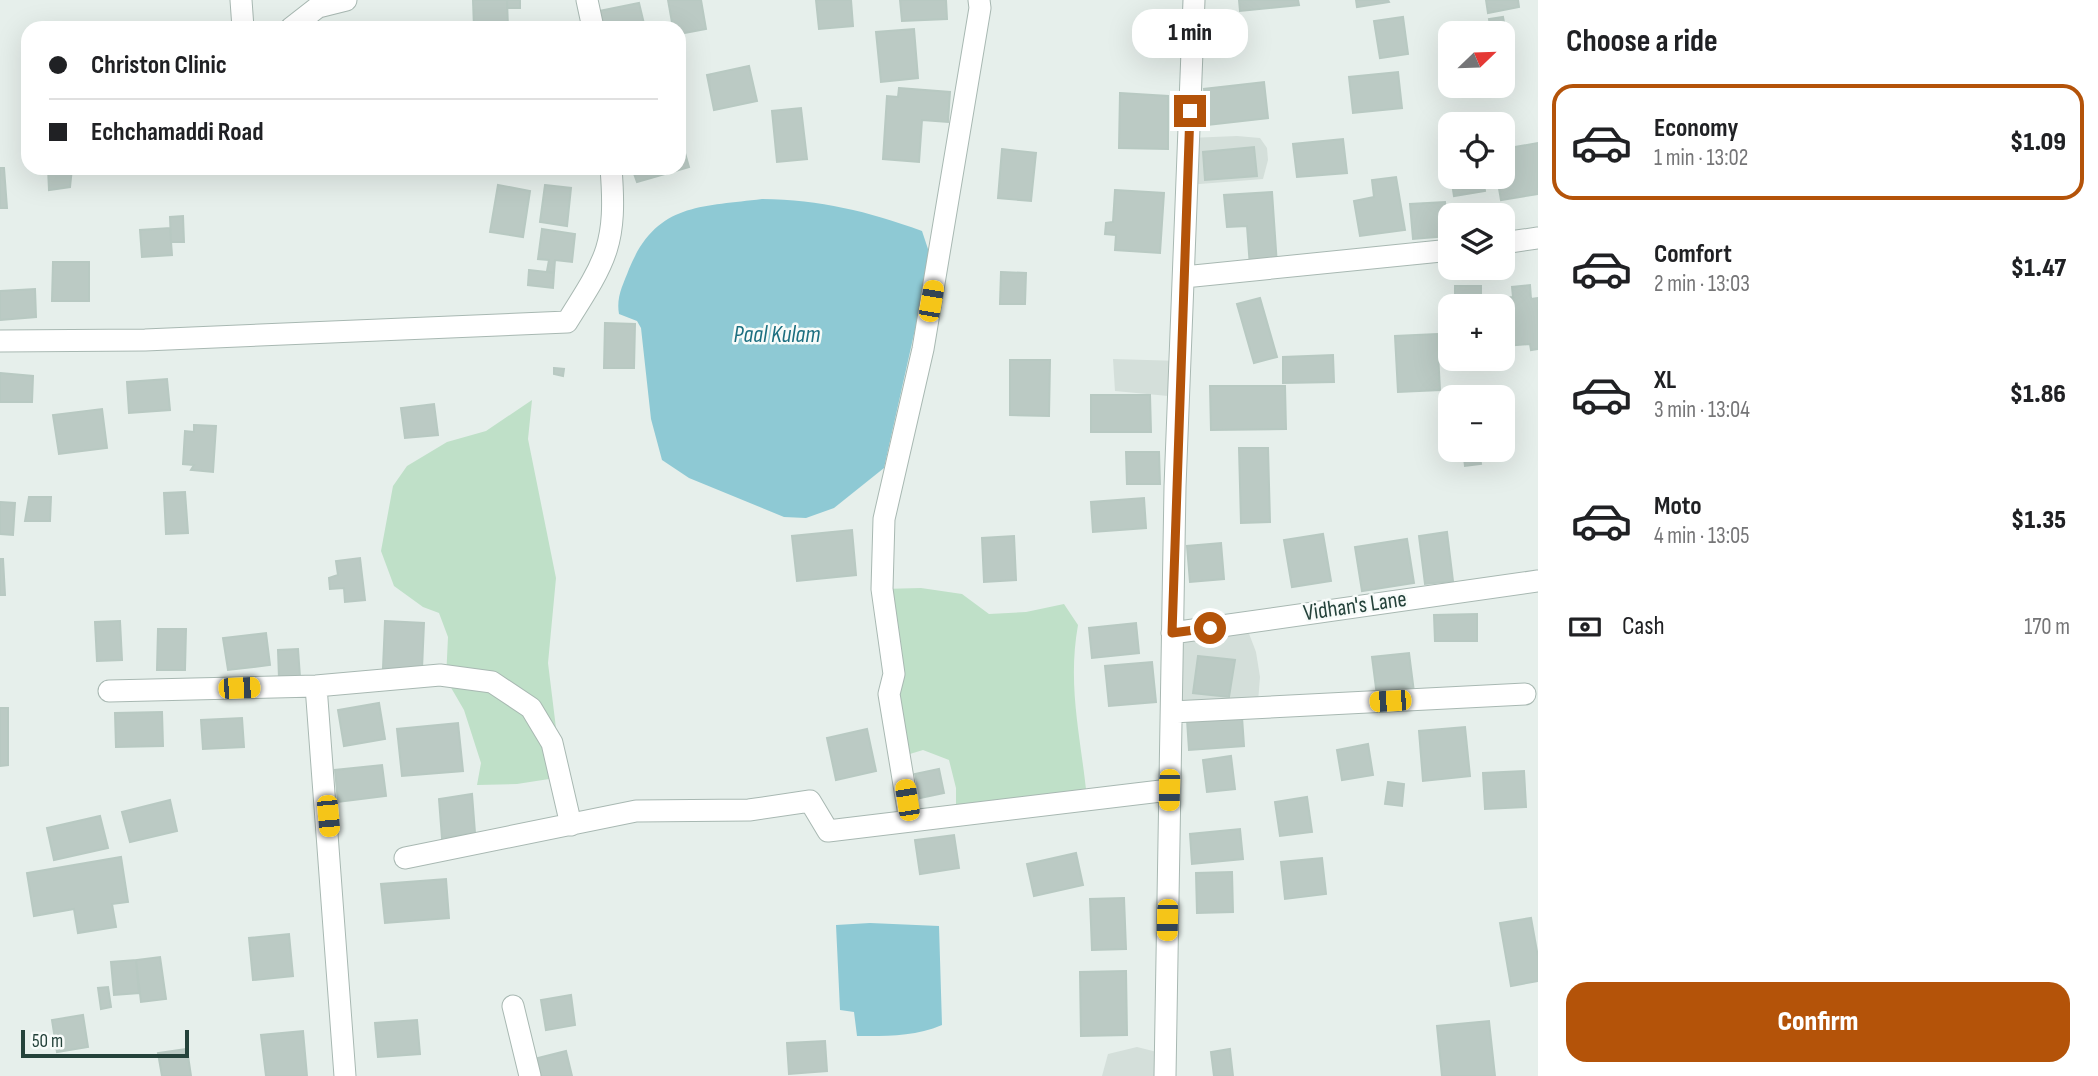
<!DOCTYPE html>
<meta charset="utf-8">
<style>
:root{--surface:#fff;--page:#f6f6f6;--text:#202124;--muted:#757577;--line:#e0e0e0;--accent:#b45309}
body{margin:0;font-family:"Sofia Sans Condensed",sans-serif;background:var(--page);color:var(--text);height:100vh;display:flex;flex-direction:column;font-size:26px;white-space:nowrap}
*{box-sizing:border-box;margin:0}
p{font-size:23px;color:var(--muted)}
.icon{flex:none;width:38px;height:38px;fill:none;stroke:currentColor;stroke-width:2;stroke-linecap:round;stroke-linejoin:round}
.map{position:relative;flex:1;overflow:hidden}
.sheet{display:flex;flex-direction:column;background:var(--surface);width:560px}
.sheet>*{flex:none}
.top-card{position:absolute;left:21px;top:21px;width:665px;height:154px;border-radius:21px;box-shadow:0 7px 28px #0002;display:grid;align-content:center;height:154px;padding:0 28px;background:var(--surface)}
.needle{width:46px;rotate:67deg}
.fabs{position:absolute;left:1438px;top:21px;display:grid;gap:14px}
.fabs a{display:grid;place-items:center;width:77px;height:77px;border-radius:14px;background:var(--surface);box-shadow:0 7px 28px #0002;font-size:35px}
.scale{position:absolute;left:21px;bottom:18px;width:168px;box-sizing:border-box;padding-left:7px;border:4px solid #24423a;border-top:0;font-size:19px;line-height:24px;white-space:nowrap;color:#24423a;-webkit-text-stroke:5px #f7fbf9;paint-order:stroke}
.end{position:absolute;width:32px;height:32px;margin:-16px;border:9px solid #b45309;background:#fff;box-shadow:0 0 0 4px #fff}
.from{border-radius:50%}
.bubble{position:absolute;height:49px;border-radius:21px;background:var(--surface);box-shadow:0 7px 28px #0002;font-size:23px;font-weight:800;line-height:49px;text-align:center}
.car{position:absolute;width:21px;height:42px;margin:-21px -10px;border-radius:9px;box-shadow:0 0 5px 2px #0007;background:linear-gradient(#f5c518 24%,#345 0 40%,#f5c518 0 76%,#345 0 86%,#f5c518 0)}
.top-card b{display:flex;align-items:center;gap:24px;height:66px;font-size:26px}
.top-card b+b{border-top:2px solid var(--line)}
.top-card i{width:18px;height:18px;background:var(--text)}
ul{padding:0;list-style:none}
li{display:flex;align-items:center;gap:21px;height:116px;margin:0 14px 10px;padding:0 14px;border:4px solid transparent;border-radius:21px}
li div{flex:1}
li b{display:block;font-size:26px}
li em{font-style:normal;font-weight:800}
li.current{border-color:var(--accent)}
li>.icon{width:63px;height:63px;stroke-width:1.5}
h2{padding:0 28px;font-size:32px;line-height:84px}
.pay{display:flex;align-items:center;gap:18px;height:77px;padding:0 28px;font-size:26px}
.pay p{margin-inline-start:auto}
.primary-button{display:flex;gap:14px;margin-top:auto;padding:14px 28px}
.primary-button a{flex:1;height:80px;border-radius:21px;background:var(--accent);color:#fff;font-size:28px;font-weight:800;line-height:80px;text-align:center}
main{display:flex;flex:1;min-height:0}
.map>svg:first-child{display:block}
</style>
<main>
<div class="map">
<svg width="1538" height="1076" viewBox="0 0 1538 1076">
<rect width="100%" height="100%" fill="#e6efeb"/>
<path fill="#d4dfda" d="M1237,136L1260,138L1267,148L1268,160L1263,179L1187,185L1189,138Z
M1113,359L1181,361L1179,397L1115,391Z
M1248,631L1256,652L1260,677L1258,702L1173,703L1172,633Z
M1137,1047L1165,1054V1076H1102L1108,1054Z"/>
<path fill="#bfe0c8" d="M532,400L528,439L556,578L548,663L562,777L517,784L477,785L481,763L464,710L446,679L448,637L439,613L423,607L394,586L381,551L393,486L407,466L447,442L486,431Z
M921,588L962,594L989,614L1026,612L1064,604L1078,625C1067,687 1081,737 1087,799L956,815V788L949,760L923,750L900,757L882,589Z"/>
<path fill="#8ec9d4" d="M762,199C821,200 867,211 922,231L931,258L884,468L834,508L806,518L784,517L689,478L662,460L651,419L641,328L637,321L619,314C616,297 623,285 629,269C656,203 700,207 762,199Z
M870,923L939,926L942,1025C914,1037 886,1036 857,1036L854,1012L840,1010L836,925Z"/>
<path fill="#bbcac4" stroke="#b8c9c2" stroke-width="2" d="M473,0H507L508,28H474Z
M507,0H520V8H507Z
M668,0H701L706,29L679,34V28H673Z
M816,0H851L853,26L819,29Z
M900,0H946L947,19L902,21Z
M1239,0H1298L1299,5L1240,11Z
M1356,0H1388L1389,2L1357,7Z
M1486,0H1518L1519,7L1488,13Z
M639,3L645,28H603L599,11Z
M1403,17L1408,54L1380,58L1374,21Z
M1503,17L1506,33H1491L1489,19Z
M914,29L918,78L881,82L876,32Z
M1510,40L1513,59L1503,60V41Z
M749,66L757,101L714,110L707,75Z
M1398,72L1402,108L1353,113L1349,77Z
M1264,82L1268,118L1208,125L1204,89Z
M899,88L950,92L948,122L922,120L919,162L883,159L887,96L898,97Z
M1120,93L1168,96V149L1119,148Z
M801,108L807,159L777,162L772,111Z
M679,132L689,167L637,182L632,168H679Z
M1451,135V175L1445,136Z
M1343,139L1347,173L1297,177L1293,144Z
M1538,143V194L1501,200L1497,177H1503V149Z
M1254,147L1257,176L1205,180L1203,152Z
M1002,149L1036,153L1031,201L998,198Z
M0,168H4L7,208H0Z
M48,168H72L70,187L49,190Z
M1396,177L1405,230L1360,236L1354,201L1374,197L1372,180Z
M1451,177H1483L1485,191L1454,196Z
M498,185L530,191L523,237L490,232Z
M545,185L571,188L567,226L540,222Z
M1115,190L1164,193L1160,253L1115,250L1116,235L1105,234L1106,223L1113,222Z
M1272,192L1277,265L1250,267L1247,226L1227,227L1224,195Z
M1445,202L1448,236L1413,239L1410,204Z
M183,216L184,242H171L170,217Z
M170,228L172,255L142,257L140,230Z
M542,229L575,234L572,262L555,260L554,273L547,271L549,260L538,259Z
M53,262H89V301H52Z
M529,270L554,273L553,288L528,285Z
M1001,272L1026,273L1025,304H1000Z
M1530,285L1531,299L1538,298V349L1531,350L1530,344L1505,346L1501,298L1513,297L1512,287Z
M1455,286H1481V306H1455Z
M35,289L36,317L0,320V291Z
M1260,298L1277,357L1254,363L1237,304Z
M605,323L635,324L634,368H604Z
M1437,334L1440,390L1398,392L1395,336Z
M1333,355L1334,382L1283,383V357Z
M1010,360H1050L1049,416L1010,415Z
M554,368L564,369L563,376L554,374Z
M0,373L33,376L32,402H0Z
M167,379L170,410L129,413L127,382Z
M1210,386H1285L1286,429L1211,430Z
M1091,395H1150L1151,432H1091Z
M434,404L438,435L405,438L401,408Z
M102,409L107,448L59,454L53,415Z
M194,425L216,426L213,472L191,470L194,465L183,464L185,431L194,432Z
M1239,448H1268L1270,522L1241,523Z
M1463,450H1479L1481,464L1465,466Z
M1126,452H1159L1160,484H1127Z
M185,492L188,533L166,534L164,493Z
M29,497H51L50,521H25Z
M1144,498L1146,528L1093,532L1091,502Z
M0,502L15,503L13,535L0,534Z
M852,530L856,575L797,581L792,536Z
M1447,532L1453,581L1425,584L1419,536Z
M1323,534L1331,581L1292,587L1284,540Z
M1014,536L1016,580L984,582L982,538Z
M1407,539L1414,583L1362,591L1355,547Z
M1221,543L1224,579L1190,582L1187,546Z
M360,558L365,600L345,602L344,588L330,589L329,578L338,575L336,561Z
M0,559H3L5,595H0Z
M1477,614V641H1435L1434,615Z
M120,621L122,660L97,661L95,622Z
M385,621L424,623L422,669L383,668Z
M1136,623L1139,653L1092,658L1089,628Z
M158,629H186L185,670H157Z
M266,633L270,665L228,670L223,638Z
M298,649L300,677L279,678L278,650Z
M1409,653L1414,692L1377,696L1372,657Z
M1198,656L1235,660L1229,697L1193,693Z
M1152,662L1156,702L1109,706L1105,666Z
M379,703L385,739L344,746L338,710Z
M0,708H8V765L0,766Z
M162,712L163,746L116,747L115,713Z
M1242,717L1244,746L1189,750L1187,720Z
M242,718L244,747L203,749L201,720Z
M458,723L463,771L402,776L397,729Z
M1465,727L1470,776L1423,781L1419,731Z
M867,729L876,771L836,780L827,738Z
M1368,744L1373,775L1342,780L1337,750Z
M1231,756L1235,789L1207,792L1203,760Z
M382,765L386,796L338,802L335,770Z
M939,769L944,793L920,798L915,774Z
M1524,771L1526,807L1485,809L1483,773Z
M1388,782L1404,784L1402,806L1385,804Z
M472,794L475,833L442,838L439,799Z
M1307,797L1312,832L1280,836L1275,802Z
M170,800L177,831L130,842L122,812Z
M100,816L108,848L54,860L47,828Z
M1240,829L1243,859L1192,864L1190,834Z
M954,835L959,868L920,874L915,840Z
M1076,853L1083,885L1034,896L1027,864Z
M121,857L128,902L112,904L116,927L78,933L74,909L34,916L27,873Z
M1322,858L1326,894L1285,899L1281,862Z
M1232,872L1233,912L1197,913L1196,873Z
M446,879L449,918L385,923L381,884Z
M1124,898L1126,949L1092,950L1090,899Z
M1531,918L1538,957V981L1511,986L1500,923Z
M289,934L293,976L253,980L249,938Z
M160,957L166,999L141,1002L136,960Z
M136,960L139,993L114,995L111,962Z
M1126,971L1127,1035L1081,1036L1080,972Z
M108,987L111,1007L101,1009L98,988Z
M571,995L575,1025L546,1030L541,1000Z
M83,1015L88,1047L57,1052L52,1020Z
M417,1020L420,1054L378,1057L375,1023Z
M1489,1021L1495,1076H1442L1437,1026Z
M303,1031L307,1076H266L261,1035Z
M825,1041L827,1071L789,1074L787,1043Z
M187,1049L191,1076H162L158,1053Z
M1230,1049L1233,1076H1214L1211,1052Z
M566,1051L572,1076H538L534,1059Z"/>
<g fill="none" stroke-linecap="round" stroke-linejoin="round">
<g stroke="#a8b8b2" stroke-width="23">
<path id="minor" d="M241,0L243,28
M587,0L593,28
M291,28L318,7L346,0
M1503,243L1538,238
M1184,277L1451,250
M0,341L145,340L567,322C607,259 617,244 611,168
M1172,633L1538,581
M316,686L345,1076
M109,691L316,686L440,675L492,682L531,708L552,743L571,825
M1172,712L1525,694
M910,821L889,694L894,674L882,589L884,519L923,349L980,8L979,0
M405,858L636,811L749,810L810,801L828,831L1169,790
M513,1006L530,1076
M1165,1076L1175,487L1194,0"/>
</g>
<use href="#minor" stroke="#fff" stroke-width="21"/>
</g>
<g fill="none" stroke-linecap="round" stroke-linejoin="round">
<path stroke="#b45309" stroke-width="9" d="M1190,111L1172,633L1210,628"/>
</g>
<g text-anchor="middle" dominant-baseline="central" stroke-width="5" stroke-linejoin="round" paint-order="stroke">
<g font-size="23" fill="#24423a" stroke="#f7fbf9">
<text transform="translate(1355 606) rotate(-8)">Vidhan's Lane</text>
</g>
<g font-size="24" font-style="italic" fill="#1c6f80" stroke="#f7fbf9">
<text x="777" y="334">Paal Kulam</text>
</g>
</g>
</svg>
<div class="fabs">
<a><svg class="needle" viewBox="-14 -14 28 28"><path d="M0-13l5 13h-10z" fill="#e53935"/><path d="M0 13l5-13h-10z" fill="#757577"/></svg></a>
<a><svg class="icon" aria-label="locate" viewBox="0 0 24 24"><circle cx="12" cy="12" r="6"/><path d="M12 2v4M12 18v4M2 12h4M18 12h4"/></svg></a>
<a><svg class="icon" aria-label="layers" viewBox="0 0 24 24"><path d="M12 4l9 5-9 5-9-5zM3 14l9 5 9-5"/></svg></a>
<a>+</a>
<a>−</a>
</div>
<div class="scale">50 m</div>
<i class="end from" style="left:1210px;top:628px"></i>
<i class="end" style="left:1190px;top:111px"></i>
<div class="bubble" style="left:1132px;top:9px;width:116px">1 min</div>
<i class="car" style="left:931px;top:301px;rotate:10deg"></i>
<i class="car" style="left:239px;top:688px;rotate:88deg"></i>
<i class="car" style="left:1390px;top:701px;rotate:267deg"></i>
<i class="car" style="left:1169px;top:790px;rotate:181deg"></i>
<i class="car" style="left:907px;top:800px;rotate:351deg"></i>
<i class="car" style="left:328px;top:816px;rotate:175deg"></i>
<i class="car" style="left:1167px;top:920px;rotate:181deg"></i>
<div class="top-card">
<b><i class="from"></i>Christon Clinic</b>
<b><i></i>Echchamaddi Road</b>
</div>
</div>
<section class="sheet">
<h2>Choose a ride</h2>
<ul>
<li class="current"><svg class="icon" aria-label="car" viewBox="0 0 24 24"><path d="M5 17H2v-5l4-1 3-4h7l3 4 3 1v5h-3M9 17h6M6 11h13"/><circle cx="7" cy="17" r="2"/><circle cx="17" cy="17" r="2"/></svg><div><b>Economy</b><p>1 min · 13:02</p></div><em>$1.09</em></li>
<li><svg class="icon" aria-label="car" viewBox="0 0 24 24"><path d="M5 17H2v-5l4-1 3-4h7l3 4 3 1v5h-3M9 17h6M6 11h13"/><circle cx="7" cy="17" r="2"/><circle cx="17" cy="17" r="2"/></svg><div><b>Comfort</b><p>2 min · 13:03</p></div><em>$1.47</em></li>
<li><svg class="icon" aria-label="car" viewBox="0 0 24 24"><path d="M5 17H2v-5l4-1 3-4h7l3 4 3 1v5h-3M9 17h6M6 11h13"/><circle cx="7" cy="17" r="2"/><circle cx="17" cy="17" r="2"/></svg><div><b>XL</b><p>3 min · 13:04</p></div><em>$1.86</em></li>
<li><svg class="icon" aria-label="car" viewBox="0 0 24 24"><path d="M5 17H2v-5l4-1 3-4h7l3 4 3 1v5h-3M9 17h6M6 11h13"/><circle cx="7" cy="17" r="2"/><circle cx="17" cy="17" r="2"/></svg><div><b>Moto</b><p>4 min · 13:05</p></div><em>$1.35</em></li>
</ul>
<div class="pay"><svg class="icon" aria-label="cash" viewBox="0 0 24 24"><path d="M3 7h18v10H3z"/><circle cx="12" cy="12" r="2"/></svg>Cash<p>170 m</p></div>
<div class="primary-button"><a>Confirm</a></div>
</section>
</main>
